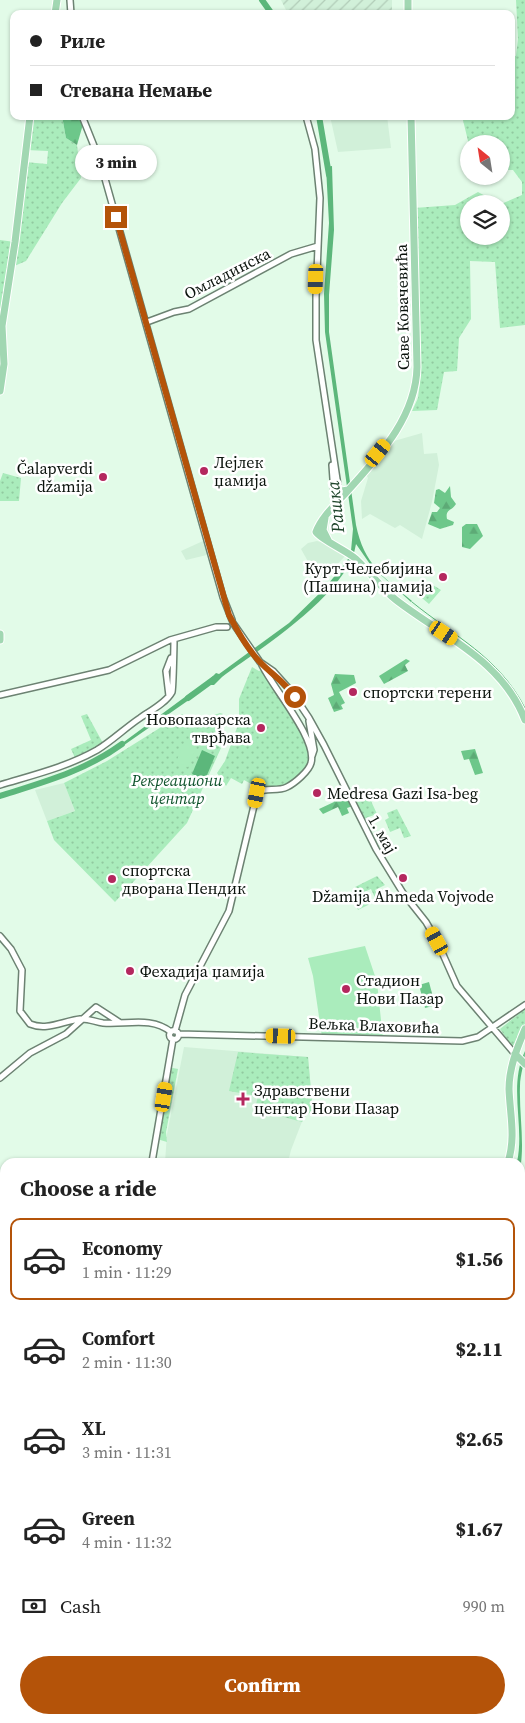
<!DOCTYPE html>
<meta charset="utf-8">
<style>
:root{--surface:#fff;--page:#f2f2f2;--text:#222;--muted:#767676;--line:#e0e0e0;--accent:#b45309}
body{margin:0;font-family:"Source Serif 4",serif;background:var(--page);color:var(--text);height:100vh;display:flex;flex-direction:column;font-size:19px;white-space:nowrap}
*{box-sizing:border-box;margin:0}
p{font-size:16px;color:var(--muted)}
.icon{flex:none;width:28px;height:28px;fill:none;stroke:currentColor;stroke-width:2;stroke-linecap:round;stroke-linejoin:round}
.map{position:relative;flex:1;overflow:hidden}
.panel{position:absolute;left:0px;top:1158px;width:525px;height:566px;display:flex;flex-direction:column;background:var(--surface);border-radius:15px 15px 0 0;box-shadow:0 1px 4px #0004}
.panel>*{flex:none}
.top-card{position:absolute;left:10px;top:10px;width:505px;height:110px;border-radius:10px;box-shadow:0 1px 4px #0004;display:grid;align-content:center;height:110px;padding:0 20px;background:var(--surface)}
.needle{width:32px;rotate:330deg}
.fabs{position:absolute;left:460px;top:135px;display:grid;gap:10px}
.fabs a{display:grid;place-items:center;width:50px;height:50px;border-radius:50%;background:var(--surface);box-shadow:0 1px 4px #0004;font-size:25px}
.end{position:absolute;width:22px;height:22px;margin:-11px;border:6px solid #b45309;background:#fff;box-shadow:0 0 0 2px #fff}
.from{border-radius:50%}
.bubble{position:absolute;height:35px;border-radius:18px;background:var(--surface);box-shadow:0 1px 4px #0004;font-size:16px;font-weight:800;line-height:35px;text-align:center}
.car{position:absolute;width:15px;height:30px;margin:-15px -8px;border-radius:6px;box-shadow:0 0 4px 1px #0007;background:linear-gradient(#f5c518 24%,#345 0 40%,#f5c518 0 76%,#345 0 86%,#f5c518 0)}
.top-card b{display:flex;align-items:center;gap:18px;height:48px;font-size:19px}
.top-card b+b{border-top:1px solid var(--line)}
.top-card i{width:12px;height:12px;background:var(--text)}
ul{padding:0;list-style:none}
li{display:flex;align-items:center;gap:15px;height:82px;margin:0 10px 8px;padding:0 10px;border:2px solid transparent;border-radius:10px}
li div{flex:1}
li b{display:block;font-size:19px}
li em{font-style:normal;font-weight:800}
li.active{border-color:var(--accent)}
li>.icon{width:45px;height:45px;stroke-width:1.5}
h2{padding:0 20px;font-size:22px;line-height:60px}
.pay{display:flex;align-items:center;gap:12px;height:55px;padding:0 20px;font-size:19px}
.pay p{margin-inline-start:auto}
.cta{display:flex;gap:10px;margin-top:auto;padding:10px 20px}
.cta a{flex:1;height:58px;border-radius:30px;background:var(--accent);color:#fff;font-size:20px;font-weight:800;line-height:58px;text-align:center}
.map>svg:first-child{display:block}
</style>
<div class="map">
<svg width="525" height="1723" viewBox="0 0 525 1723">
<defs>
<pattern id="industrial-furrows" width="10" height="10" patternUnits="userSpaceOnUse" patternTransform="scale(1.25)"><rect width="10" height="10" fill="#d1f0d9"/><path d="M-1 1l2-2M0 10L10 0M9 11l2-2" fill="none" stroke="#b2cdb9"/></pattern>
<pattern id="grass-dots" width="8" height="8" patternUnits="userSpaceOnUse" patternTransform="scale(1.25)"><rect width="8" height="8" fill="#aaecbc"/><path d="M2 2h.1M6 6h.1" fill="none" stroke="#91c9a0" stroke-width="1.8" stroke-linecap="round"/></pattern>
<pattern id="forest-firs" width="22" height="20" patternUnits="userSpaceOnUse" patternTransform="scale(1.25)"><rect width="22" height="20" fill="#6dc78a"/><path d="M5 1l3.5 6h-7zM16 11l3.5 6h-7z" fill="#5daa76"/></pattern>
</defs>
<rect width="100%" height="100%" fill="#e2fbe8"/>
<path fill="#d1f0d9" d="M330,116H387L391,148L338,152Z
M422,433L424,454L437,453L439,465L432,502L422,539L400,525L395,528L370,514L362,519L361,501L368,478L364,470L390,439L394,441Z
M203,541H207L211,554L186,560L181,551Z
M317,541L328,544L345,556L320,583L301,549L308,543Z
M64,783L75,811L47,821L35,790Z
M184,1047L308,1057L313,1112L307,1114L303,1119L291,1150L288,1162H165L167,1134Z"/>
<path fill="url(#industrial-furrows)" d="M281,0H392V14H288Z"/>
<path fill="url(#grass-dots)" d="M516,0H525V325L500,328L495,262L470,261L471,319L459,338L457,371L444,372L437,410L412,411L418,398L421,373L414,208L455,205L478,192L500,204H469V236H501V204L522,195V182L513,170H501V144L469,145L462,116H511V55L516,56L518,39Z
M30,116H62L66,138L77,145L81,178L62,203L26,261L12,267L0,337V240L15,242L25,162L47,164L48,151L26,150Z
M3,473L21,478L19,501H0V481Z
M428,582L441,590L429,604L416,593Z
M252,667L259,671L264,669L279,691L310,749V766L287,787L257,793L255,786L244,780L242,784L231,778L226,786L217,773L225,761L239,722V699Z
M220,713L223,714L211,741L221,748L187,823L115,902L54,840L47,821L75,811L64,783L107,761L182,714L195,725L205,718Z
M87,714L104,745L76,760L71,749L91,740L81,716Z
M355,794L360,801L371,794L374,799L371,801L377,814L363,819L351,796Z
M397,809L411,836L404,838L400,828L390,832L385,820L389,818L387,813Z
M377,876L385,885L375,890L379,898L376,900L371,889L364,892L370,904L358,910L350,894L357,891L355,887Z
M525,1009V1024L515,1045H511L500,1029Z
M238,1052L308,1057L313,1112L307,1114L302,1122L255,1109L258,1096L229,1091Z
M168,1067L178,1069L166,1132L167,1142L157,1139Z
M392,1719H455L454,1723H390Z"/>
<path fill="url(#forest-firs)" d="M62,116H82L84,121L77,145L66,138Z
M450,486L451,497L456,504C452,511 445,509 447,519L454,522L453,525L440,529L428,524L432,512H437L440,508L434,503L436,490L439,489L445,493Z
M466,524H477L483,536L470,549L462,547V527Z
M406,659L410,661L405,665L408,671L384,684L379,676Z
M335,674L354,675L356,683L339,692L345,703L341,705L343,709L334,712L328,698L334,695L331,684Z
M475,749L483,773L475,775L469,759L464,760L461,751Z
M341,794L345,801L350,800L353,806L347,808L349,813L342,816L338,807L323,814L319,809L334,802L332,798Z
M429,982L434,1001L440,1000L441,1004L425,1008L419,985Z"/>
<path fill="#aaecbc" d="M185,741L197,746L188,767L176,762Z
M365,946L377,982L383,1039L322,1037L313,976L308,958Z"/>
<path fill="#5cb77b" d="M332,166L334,230L329,295V332L356,525C364,564 383,577 412,601L411,602L372,567L356,544C349,593 261,648 222,677L214,685H210L208,681L216,673L219,674L289,623L324,589L347,561L351,551L353,529L325,332L324,294L329,223L326,167Z
M193,691L196,695L117,750V747Z
M202,750L215,756L205,780L192,774Z
M525,1051C525,1063 520,1074 520,1086C519,1114 525,1143 520,1170V1162H517C525,1126 508,1087 525,1051Z"/>
<g fill="none" stroke-linecap="round" stroke-linejoin="round">
<path stroke="#5cb77b" stroke-width="1" d="M412,602C455,637 498,656 525,708
M199,1723L201,1719"/>
<path stroke="#5cb77b" stroke-width="6" d="M262,0L272,14
M319,116L329,175
M188,698L214,679
M0,796C44,782 85,771 122,744"/>
<g stroke="#6c8272" stroke-width="8">
<path id="minor" d="M70,0L71,14
M82,116L100,161L223,597L232,620
M306,116L315,149L320,198L316,297V340L340,499
M147,322L174,312L189,309L291,254L318,246
M332,465L334,493
M233,623L260,662L273,671L291,691L309,718L324,745L376,849L403,893L426,922L437,941L457,986L515,1054
M0,695L109,670L170,640L216,627H227
M169,696L166,671L171,658
M309,721L314,750L312,756
M0,785C33,775 67,767 97,750C112,741 125,728 140,718C150,711 166,703 172,692C173,689 174,647 174,639
M0,936L11,949L22,970L20,1011L30,1024C47,1031 63,1021 80,1019C88,1018 95,1022 103,1023C127,1025 151,1016 171,1032
M169.5 1035a4.5 4.5 0 1 1 9 0a4.5 4.5 0 1 1-9 0Z
M175,1031L185,995L229,911L257,793C265,787 277,792 287,787C295,783 309,771 311,763C318,739 271,686 261,663
M179,1034L462,1041L478,1037L525,1005
M0,1078L30,1053L66,1034L96,1007L119,1022
M152,1162L173,1039
M65,1723V1719"/>
</g>
<g stroke="#fff" stroke-width="9">
<path id="major" d="M408,0V14
M55,14L57,0
M411,116L417,367C416,419 376,459 344,495C334,506 321,518 316,532C320,539 347,551 356,559C370,572 381,588 396,600C444,637 502,660 525,720
M0,391L4,364L2,326L15,242L30,116
M337,487L342,491L348,490
M334,492L335,505
M325,518L323,530L328,540
M0,634V640
M515,1054L525,1064
M508,1162C516,1137 510,1115 509,1089C509,1068 517,1048 525,1029
M131,1723L134,1719"/>
</g>
<use href="#minor" stroke="#fff" stroke-width="5"/>
<use href="#major" stroke="#a1d7b2" stroke-width="7"/>
</g>
<g fill="none" stroke-linecap="round" stroke-linejoin="round">
<path stroke="#b45309" stroke-width="6" d="M116,217L229,615C237,630 246,647 259,661C271,674 284,681 295,697"/>
</g>
<g fill="#b4275e" stroke="#fff" stroke-width="2">
<circle cx="204" cy="471" r="5"/>
<circle cx="103" cy="477" r="5"/>
<circle cx="443" cy="577" r="5"/>
<circle cx="353" cy="692" r="5"/>
<circle cx="261" cy="728" r="5"/>
<circle cx="317" cy="793" r="5"/>
<circle cx="403" cy="878" r="5"/>
<circle cx="112" cy="879" r="5"/>
<circle cx="130" cy="971" r="5"/>
<circle cx="346" cy="989" r="5"/>
<path d="M240.5 1091.5h5v5h5v5h-5v5h-5v-5h-5v-5h5z"/>
</g>
<g text-anchor="middle" dominant-baseline="central" stroke-width="5" stroke-linejoin="round" paint-order="stroke">
<g font-size="16" fill="#0a120c" stroke="#fff">
<text transform="translate(227 273) rotate(-27)">Омладинска</text>
<text transform="translate(402 307) rotate(-91)">Саве Ковачевића</text>
<text transform="translate(383 834) rotate(61)">1. мај</text>
<text transform="translate(374 1025) rotate(2)">Вељка Влаховића</text>
</g>
<g font-size="16" fill="#0a120c" stroke="#fff" text-anchor="start">
<text x="214" y="462">Лејлек<tspan x="214" dy="18">џамија</tspan></text>
<text x="93" y="468" text-anchor="end">Čalapverdi<tspan x="93" dy="18">džamija</tspan></text>
<text x="433" y="568" text-anchor="end">Курт-Челебијина<tspan x="433" dy="18">(Пашина) џамија</tspan></text>
<text x="363" y="692">спортски терени</text>
<text x="251" y="719" text-anchor="end">Новопазарска<tspan x="251" dy="18">тврђава</tspan></text>
<text x="327" y="793">Medresa Gazi Isa-beg</text>
<text x="122" y="870">спортска<tspan x="122" dy="18">дворана Пендик</tspan></text>
<text x="403" y="896" text-anchor="middle">Džamija Ahmeda Vojvode</text>
<text x="140" y="971">Фехадија џамија</text>
<text x="356" y="980">Стадион<tspan x="356" dy="18">Нови Пазар</tspan></text>
<text x="254" y="1090">Здравствени<tspan x="254" dy="18">центар Нови Пазар</tspan></text>
</g>
<g font-size="16" font-style="italic" fill="#0f532c" stroke="#fff">
<text x="177" y="780">Рекреациони<tspan x="177" dy="18">центар</tspan></text>
</g>
<g font-size="18" font-style="italic" fill="#1e442a" stroke="#fff">
<text transform="translate(335 507) rotate(-96)">Рашка</text>
</g>
</g>
</svg>
<div class="fabs">
<a><svg class="needle" viewBox="-14 -14 28 28"><path d="M0-13l5 13h-10z" fill="#e53935"/><path d="M0 13l5-13h-10z" fill="#767676"/></svg></a>
<a><svg class="icon" aria-label="layers" viewBox="0 0 24 24"><path d="M12 4l9 5-9 5-9-5zM3 14l9 5 9-5"/></svg></a>
</div>
<i class="end from" style="left:295px;top:697px"></i>
<i class="end" style="left:116px;top:217px"></i>
<div class="bubble" style="left:75px;top:145px;width:82px">3 min</div>
<i class="car" style="left:316px;top:279px;rotate:182deg"></i>
<i class="car" style="left:378px;top:453px;rotate:39deg"></i>
<i class="car" style="left:444px;top:633px;rotate:124deg"></i>
<i class="car" style="left:257px;top:793px;rotate:191deg"></i>
<i class="car" style="left:437px;top:941px;rotate:331deg"></i>
<i class="car" style="left:281px;top:1036px;rotate:272deg"></i>
<i class="car" style="left:164px;top:1097px;rotate:9deg"></i>
<div class="top-card">
<b><i class="from"></i>Риле</b>
<b><i></i>Стевана Немање</b>
</div>
<section class="panel">
<h2>Choose a ride</h2>
<ul>
<li class="active"><svg class="icon" aria-label="car" viewBox="0 0 24 24"><path d="M5 17H2v-5l4-1 3-4h7l3 4 3 1v5h-3M9 17h6M6 11h13"/><circle cx="7" cy="17" r="2"/><circle cx="17" cy="17" r="2"/></svg><div><b>Economy</b><p>1 min · 11:29</p></div><em>$1.56</em></li>
<li><svg class="icon" aria-label="car" viewBox="0 0 24 24"><path d="M5 17H2v-5l4-1 3-4h7l3 4 3 1v5h-3M9 17h6M6 11h13"/><circle cx="7" cy="17" r="2"/><circle cx="17" cy="17" r="2"/></svg><div><b>Comfort</b><p>2 min · 11:30</p></div><em>$2.11</em></li>
<li><svg class="icon" aria-label="car" viewBox="0 0 24 24"><path d="M5 17H2v-5l4-1 3-4h7l3 4 3 1v5h-3M9 17h6M6 11h13"/><circle cx="7" cy="17" r="2"/><circle cx="17" cy="17" r="2"/></svg><div><b>XL</b><p>3 min · 11:31</p></div><em>$2.65</em></li>
<li><svg class="icon" aria-label="car" viewBox="0 0 24 24"><path d="M5 17H2v-5l4-1 3-4h7l3 4 3 1v5h-3M9 17h6M6 11h13"/><circle cx="7" cy="17" r="2"/><circle cx="17" cy="17" r="2"/></svg><div><b>Green</b><p>4 min · 11:32</p></div><em>$1.67</em></li>
</ul>
<div class="pay"><svg class="icon" aria-label="cash" viewBox="0 0 24 24"><path d="M3 7h18v10H3z"/><circle cx="12" cy="12" r="2"/></svg>Cash<p>990 m</p></div>
<div class="cta"><a>Confirm</a></div>
</section>
</div>
